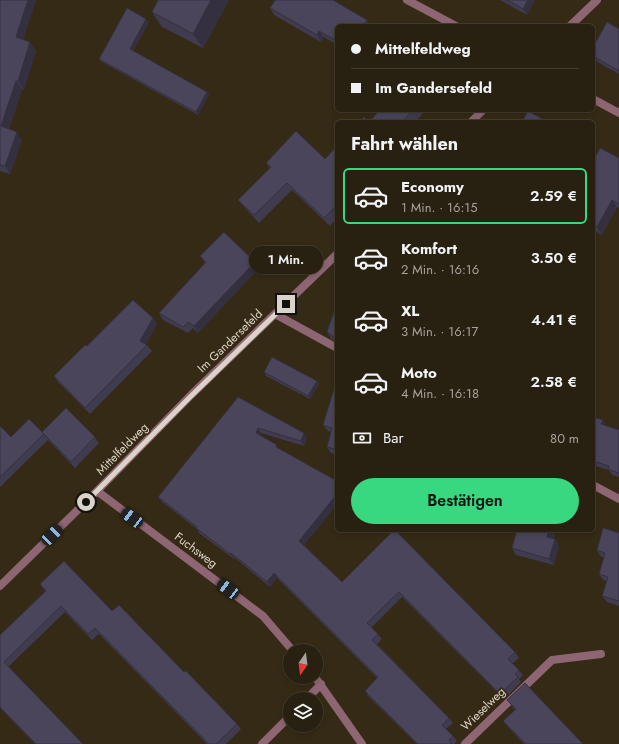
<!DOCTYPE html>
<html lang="de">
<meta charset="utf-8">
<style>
:root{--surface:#282010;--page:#302819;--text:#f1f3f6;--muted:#a5a39f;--line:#443e30;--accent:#37d880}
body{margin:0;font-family:Jost,sans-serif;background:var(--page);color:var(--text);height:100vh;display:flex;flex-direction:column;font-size:15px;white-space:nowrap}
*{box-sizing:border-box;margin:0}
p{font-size:13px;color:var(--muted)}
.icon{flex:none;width:22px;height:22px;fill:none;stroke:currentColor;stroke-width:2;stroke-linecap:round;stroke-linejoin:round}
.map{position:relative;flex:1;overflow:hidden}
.side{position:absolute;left:335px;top:120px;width:260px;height:412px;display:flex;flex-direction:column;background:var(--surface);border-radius:6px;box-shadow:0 2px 6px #0003,0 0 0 1px var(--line)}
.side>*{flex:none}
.top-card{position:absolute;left:335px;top:24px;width:260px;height:88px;border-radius:6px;box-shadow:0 2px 6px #0003,0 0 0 1px var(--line);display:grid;align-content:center;height:88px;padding:0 16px;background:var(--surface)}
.needle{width:26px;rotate:194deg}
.tools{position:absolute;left:283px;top:644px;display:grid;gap:8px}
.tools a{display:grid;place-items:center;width:40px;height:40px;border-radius:50%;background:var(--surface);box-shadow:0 2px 6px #0003,0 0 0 1px var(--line);font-size:20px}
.end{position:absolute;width:18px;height:18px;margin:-9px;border:5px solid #dbd3c7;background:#111;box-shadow:0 0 0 2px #111}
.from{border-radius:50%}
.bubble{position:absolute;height:28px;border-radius:14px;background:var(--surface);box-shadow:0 2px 6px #0003,0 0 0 1px var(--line);font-size:13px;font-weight:600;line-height:28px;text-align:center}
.car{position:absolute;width:12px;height:24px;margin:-12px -6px;border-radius:5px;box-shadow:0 0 3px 1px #0007;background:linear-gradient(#222 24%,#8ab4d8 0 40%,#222 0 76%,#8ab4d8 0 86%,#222 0)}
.top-card b{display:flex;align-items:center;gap:14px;height:38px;font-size:15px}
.top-card b+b{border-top:1px solid var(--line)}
.top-card i{width:10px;height:10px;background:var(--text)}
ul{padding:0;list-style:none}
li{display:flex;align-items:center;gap:12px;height:56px;margin:0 8px 6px;padding:0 8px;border:2px solid transparent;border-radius:6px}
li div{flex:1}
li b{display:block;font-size:15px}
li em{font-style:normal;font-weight:600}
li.current{border-color:var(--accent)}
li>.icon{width:36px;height:36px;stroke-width:1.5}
h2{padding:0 16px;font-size:18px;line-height:48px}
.pay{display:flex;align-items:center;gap:10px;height:44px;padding:0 16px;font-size:15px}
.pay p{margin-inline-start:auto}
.button{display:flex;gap:8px;margin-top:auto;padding:8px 16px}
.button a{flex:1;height:46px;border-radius:24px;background:var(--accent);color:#111;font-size:16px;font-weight:600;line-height:46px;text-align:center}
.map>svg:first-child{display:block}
</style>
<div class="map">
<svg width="619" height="744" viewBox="0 0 619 744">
<rect width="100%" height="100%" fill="#352a15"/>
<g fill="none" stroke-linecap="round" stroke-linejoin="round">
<path stroke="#8e6573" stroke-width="8" d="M407,0L456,26
M570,26L597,0
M593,99L619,113
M471,122L483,110
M275,314L337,348
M593,485L619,499
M97,491L263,616L293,651
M0,586L97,491L191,395L337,254
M315,677L362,744
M307,699L321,684
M262,744L290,716
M465,744L552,660L601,654"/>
</g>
<path fill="#403b4f" d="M0,0H36L23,40L30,42L36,51L24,90L22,89L9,129L22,140L10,174L0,171Z
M229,0L203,48L162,27L152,12Z
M500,0H535L527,15Z
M270,8L367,20L371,26H337V45L324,37L321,42L274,15Z
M149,22L133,51L207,92L209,95L198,115L102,62L99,59Z
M619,29V74L594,60L593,59V47Z
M380,110H426L415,122H369Z
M337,146V218L330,226L292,190L259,223L244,207L238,200L270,168L266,163L325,159Z
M619,158V208L617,207L602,235L593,230V161Z
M200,256L255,262L259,268L198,333L193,328L188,333L163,320L159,313L205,263Z
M337,303V342L331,339L327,332Z
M153,318L157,324L146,344L147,345L152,351L90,414L58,382L54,376L87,346Z
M264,372L317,381L319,384L310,399L266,376Z
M337,382V455L331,453L327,447L331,432L328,431L323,425Z
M238,397L307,439L304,446L261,433L260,436L279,449L337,481V504L304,545L342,582L394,530L515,652L519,658L512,664L519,670L523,675L519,679L521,682L504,699L402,597L371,628L378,634L382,639L377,644L449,718L453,723L446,729L453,736L457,741L454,744H417L368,696L365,691L377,678L277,578L270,587L235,558L234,559L199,533L197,529L162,502L158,497Z
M593,417L606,426L619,430V477L612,475L609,470L593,465Z
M0,426L11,437L42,432L95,437L99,443L75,468L48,440L0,487Z
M512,530H555L553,539H555L559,546L554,565L516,555L512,548L516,533L513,532Z
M619,533V606L607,602L602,596L607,581L603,580L599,574L604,557H601L597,550Z
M40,584L112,611L184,672L237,724L241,729L226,744H207L99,634L92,640L65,612L8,667L83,744H35L0,708V635L45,591Z
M507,700L583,744H524L508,727L503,721L515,710Z"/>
<path fill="#343040" d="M28,0H36L21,46L16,37Z
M211,0H229L203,48L193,34Z
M528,0H535L527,15L523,9Z
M146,19L149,22L132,52L130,49Z
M367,20L371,26H363Z
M319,31L324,37L321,42L317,35Z
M30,42L36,51L24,90L18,81Z
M16,81L22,89L7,134L1,126Z
M207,92L209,95L198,115L196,112Z
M17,132L22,140L10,174L5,166Z
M612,200L617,207L602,235L597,227Z
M255,262L259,268L198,333L194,326Z
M153,318L157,324L144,347L140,341Z
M317,381L319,384L310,399L308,396Z
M603,420L606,426L601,424Z
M258,428L261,433L259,438L256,433Z
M304,433L307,439L304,446L301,441Z
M337,494V504L303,546L299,541Z
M549,530H555L551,543L547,537Z
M555,539L559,546L554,565L549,559Z
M231,553L235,558L234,559L230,554Z
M274,573L277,578L270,587L267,582Z"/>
<path fill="#4b455c" stroke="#343040" d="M0,0H28L16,37L30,42L18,81H16L1,126L17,132L5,166L0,165Z
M158,0H211L193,34L152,12Z
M275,0H333L367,20L363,26H337V41L319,31L317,35L270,8Z
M507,0H528L523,9Z
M127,8L146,19L130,49L207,92L196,112L99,59Z
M607,22L619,29V71L593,56V47Z
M380,110H413L402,122H369Z
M528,111L548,122H522Z
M364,117L369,122H360Z
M296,131L325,159L337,146V205L324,218L287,183L254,215L238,200L271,167L266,163Z
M600,148L619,158V204L612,200L597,227L593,225V161Z
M224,232L255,262L194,326L188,322L183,327L159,313L206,262L200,256Z
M133,300L153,318L140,341L147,345L85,408L54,376L85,345L87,346Z
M337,303V339L327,332Z
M272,357L317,381L308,396L264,372Z
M336,382H337V450L327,447L332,428L323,425Z
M238,397L304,433L301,441L258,428L256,433L277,445L276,447L337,481V494L299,541L342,582L394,530H395L515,652L508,659L519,670L515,674L518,677L500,694L399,592L367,623L378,634L372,640L449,718L442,725L453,736L449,740L452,744H418L365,691L378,677L274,573L267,582L231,553L230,554L196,528L197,527L158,497Z
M66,408L95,437L71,462L42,432Z
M593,417L603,420L601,424L619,430V473L608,469L609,466L593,461Z
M29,419L44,434L0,477V426L11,437Z
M603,528L619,533V601L602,596L608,577L599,574L605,553L597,550Z
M517,530H549L547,537L555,539L549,559L512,548Z
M64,561L112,611L119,605L184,672L186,671L237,724L216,744H209L95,628L88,634L61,606L4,662L83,744H36L0,707V635L46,591L40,584Z
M525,683L583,744H526L503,721L516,709L507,700Z"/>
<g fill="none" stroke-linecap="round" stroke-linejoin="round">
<path stroke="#dbd3c7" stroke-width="5" d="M86,502L189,398L286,304"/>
</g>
<g text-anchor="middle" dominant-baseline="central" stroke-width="3.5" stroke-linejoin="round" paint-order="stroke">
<g font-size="12" fill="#dbd3c7" stroke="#352a15">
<text transform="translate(230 341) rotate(-44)">Im Gandersefeld</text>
<text transform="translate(122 449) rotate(-45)">Mittelfeldweg</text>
<text transform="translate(196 550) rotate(37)">Fuchsweg</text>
<text transform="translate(483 709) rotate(-44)">Wieselweg</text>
</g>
</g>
</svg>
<div class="tools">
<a><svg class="needle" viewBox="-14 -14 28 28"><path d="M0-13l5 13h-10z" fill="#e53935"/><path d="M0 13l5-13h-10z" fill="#a5a39f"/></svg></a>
<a><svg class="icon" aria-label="layers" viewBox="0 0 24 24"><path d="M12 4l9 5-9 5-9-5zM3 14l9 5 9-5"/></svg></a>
</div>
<i class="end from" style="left:86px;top:502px"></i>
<i class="end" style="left:286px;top:304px"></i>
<div class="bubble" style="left:249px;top:246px;width:74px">1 Min.</div>
<i class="car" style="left:132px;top:518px;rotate:307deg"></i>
<i class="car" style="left:52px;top:535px;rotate:46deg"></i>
<i class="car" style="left:228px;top:589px;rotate:307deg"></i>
<div class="top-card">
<b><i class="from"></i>Mittelfeldweg</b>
<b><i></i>Im Gandersefeld</b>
</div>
<section class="side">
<h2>Fahrt wählen</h2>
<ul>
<li class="current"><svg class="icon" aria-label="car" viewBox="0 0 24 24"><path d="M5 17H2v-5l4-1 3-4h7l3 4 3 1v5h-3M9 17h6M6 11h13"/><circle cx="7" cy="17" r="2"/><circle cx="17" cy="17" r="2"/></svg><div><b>Economy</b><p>1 Min. · 16:15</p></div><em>2.59 €</em></li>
<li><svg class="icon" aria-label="car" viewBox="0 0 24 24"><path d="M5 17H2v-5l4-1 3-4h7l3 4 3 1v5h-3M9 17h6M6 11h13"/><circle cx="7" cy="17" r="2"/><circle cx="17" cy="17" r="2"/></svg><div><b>Komfort</b><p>2 Min. · 16:16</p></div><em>3.50 €</em></li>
<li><svg class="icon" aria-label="car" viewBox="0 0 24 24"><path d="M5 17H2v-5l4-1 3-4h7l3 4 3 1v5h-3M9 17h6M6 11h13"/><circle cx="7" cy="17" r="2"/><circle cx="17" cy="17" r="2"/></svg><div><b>XL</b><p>3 Min. · 16:17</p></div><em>4.41 €</em></li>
<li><svg class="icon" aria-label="car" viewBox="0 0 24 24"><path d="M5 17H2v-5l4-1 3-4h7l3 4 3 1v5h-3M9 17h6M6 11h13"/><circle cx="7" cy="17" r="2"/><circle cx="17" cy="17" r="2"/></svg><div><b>Moto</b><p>4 Min. · 16:18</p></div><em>2.58 €</em></li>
</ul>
<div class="pay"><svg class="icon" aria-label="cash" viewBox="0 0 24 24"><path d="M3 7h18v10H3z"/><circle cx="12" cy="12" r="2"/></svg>Bar<p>80 m</p></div>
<div class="button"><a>Bestätigen</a></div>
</section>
</div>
